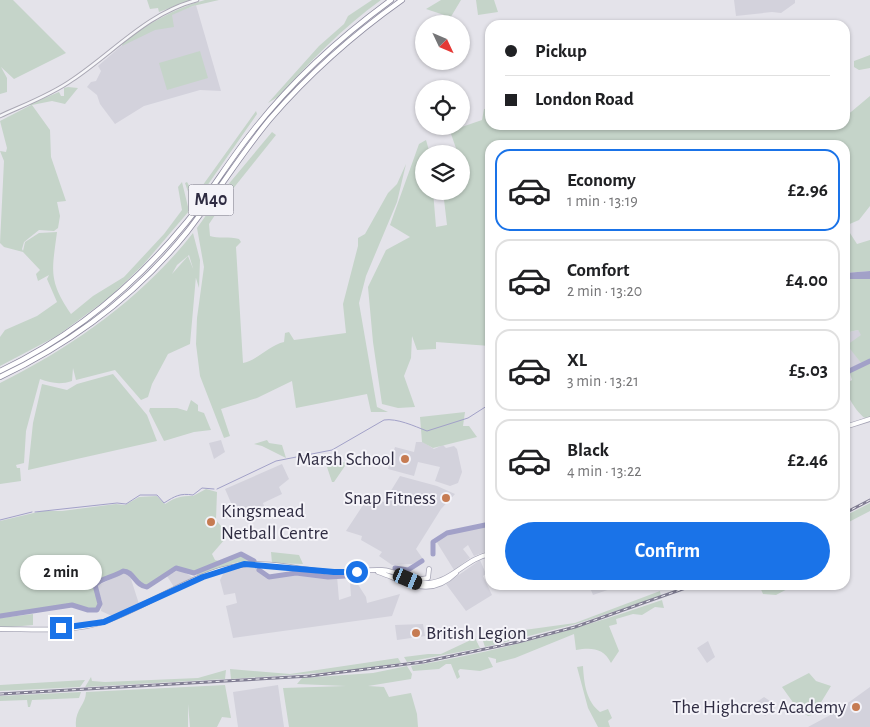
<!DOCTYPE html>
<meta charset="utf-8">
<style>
:root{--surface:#fff;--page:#f2f2f2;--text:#202124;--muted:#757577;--line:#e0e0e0;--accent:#1a73e8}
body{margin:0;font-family:"Alegreya Sans",sans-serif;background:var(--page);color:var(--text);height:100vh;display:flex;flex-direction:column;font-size:19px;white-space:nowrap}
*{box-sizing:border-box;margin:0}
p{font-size:16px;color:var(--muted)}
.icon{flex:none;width:28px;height:28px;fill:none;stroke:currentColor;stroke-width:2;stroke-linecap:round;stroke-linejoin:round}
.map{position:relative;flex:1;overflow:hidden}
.drawer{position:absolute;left:485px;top:140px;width:365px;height:450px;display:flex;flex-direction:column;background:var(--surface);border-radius:15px;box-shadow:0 1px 4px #0004}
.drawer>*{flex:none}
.top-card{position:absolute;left:485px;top:20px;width:365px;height:110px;border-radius:15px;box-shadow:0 1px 4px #0004;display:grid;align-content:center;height:110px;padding:0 20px;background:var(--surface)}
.needle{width:32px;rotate:134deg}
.tools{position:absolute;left:415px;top:15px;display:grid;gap:10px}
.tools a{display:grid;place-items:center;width:55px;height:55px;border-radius:50%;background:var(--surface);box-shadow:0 1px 4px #0004;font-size:25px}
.end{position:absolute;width:22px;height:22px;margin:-11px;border:6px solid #1a73e8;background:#fff;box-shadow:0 0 0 2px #fff}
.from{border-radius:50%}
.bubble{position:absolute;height:35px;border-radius:18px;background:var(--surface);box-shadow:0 1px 4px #0004;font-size:16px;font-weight:700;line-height:35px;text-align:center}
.car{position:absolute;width:15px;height:30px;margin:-15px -8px;border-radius:6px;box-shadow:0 0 4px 1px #0007;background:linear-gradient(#222 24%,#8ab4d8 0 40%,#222 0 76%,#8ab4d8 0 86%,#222 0)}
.top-card b{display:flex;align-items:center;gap:18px;height:48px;font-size:19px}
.top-card b+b{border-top:1px solid var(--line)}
.top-card i{width:12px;height:12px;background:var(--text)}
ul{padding:9px 0 0;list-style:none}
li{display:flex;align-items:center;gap:15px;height:82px;margin:0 10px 8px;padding:0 10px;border:2px solid var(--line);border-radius:15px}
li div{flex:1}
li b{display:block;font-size:19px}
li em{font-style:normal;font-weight:700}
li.on{border-color:var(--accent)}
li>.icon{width:45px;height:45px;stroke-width:1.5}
.action{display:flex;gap:10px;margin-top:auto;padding:10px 20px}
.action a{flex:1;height:58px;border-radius:30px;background:var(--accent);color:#fff;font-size:20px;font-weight:700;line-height:58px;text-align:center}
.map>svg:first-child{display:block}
</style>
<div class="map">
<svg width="870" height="727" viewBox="0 0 870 727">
<rect width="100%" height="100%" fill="#e4e3ea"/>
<path fill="#d3d2dc" d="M734,0H795V3L781,13L772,12L736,16Z
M196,5L221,91L200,90L144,106L115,124L100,104L97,95L87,87L91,82L96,81L101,71L98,66L121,46L167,16Z
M858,330L862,335L848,345L861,363L846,370L845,333Z
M221,440L225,452L214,459L209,443Z
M416,442H423L434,449L443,445L446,448L454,446L457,449L462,472L458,483L450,486L435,481L440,467L418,462L414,476L388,469L395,447L414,452Z
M282,464L289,479L279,487L282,494L263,503L267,516L257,517L256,511L248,512L238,519L225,489Z
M400,476L437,486L455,494L441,509L416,549L423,559L412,564L392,565L379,556L382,552L361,540L362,536L346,531L369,496L384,502Z
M490,523V550L474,556L468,545L463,549L470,558L454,570L436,541L453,533Z
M480,560L486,574L483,576L492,595L466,611L446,584Z
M243,568H256L270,579L290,575L307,576V574L310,576L333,579V576H337L339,600L351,596L350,582L357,583L366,597L367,603L400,594L392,616L233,638L226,606L237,603L235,593L224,595L220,580L224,572Z
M178,570L184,572L194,578L174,587L167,576Z
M123,573H127L131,579L139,604L112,616L101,611L102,601L97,586Z
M589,585H622L593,595Z
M423,624L425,636L397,640L395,625Z
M708,641L715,657L707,663L697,648Z
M278,685L284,727H238L233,692Z
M870,687V727H808L834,713Z
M764,697L770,701L766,704L771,712L765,716L754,704Z"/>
<path fill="#c5d4c9" d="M0,0H13L66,53L14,79L1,67L7,78V92L0,94Z
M147,0H191L159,12L158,8L150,9Z
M205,0H219L193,6L172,15L174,27L155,30L122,46L123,41C149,24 174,8 205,0Z
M372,0H381C343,27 310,62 278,97L268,103L319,46L344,24L348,16Z
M441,0H461L449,20L445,19L444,15L426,9Z
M476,0H494L498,12L478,15Z
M200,51L208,78L167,90L159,63Z
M870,55V68L859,70L854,67V61Z
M68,87L78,88L65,104L52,101L32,105L50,130L51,157L66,201L57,202L60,216L58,228L54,231L39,230L24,242L22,249L23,251L25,242L39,233L57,232C52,271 48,280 71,314L93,296L124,277L164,234L182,210L178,187L182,182L189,211L143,265L110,297L57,336L0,366V337L5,330L37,316L57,302L47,279L49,275L38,281L36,274L40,270L23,252L4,247L0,243L4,161L0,151L6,152L7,148L0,121L31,105L30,104L59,92L61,96H64V88Z
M870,96V206L859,220L845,226V145H490V346L436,342V349L417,350L412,336L411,358L404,376L415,407L398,408L382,404L373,342L368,287L386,250L410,237L390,225L419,144L426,140L430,154H424V191H433L436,227L447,225L443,191H461V154H458L450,131L482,120L484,109L490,108V125H845V117Z
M256,111L257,114L193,206L185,183L187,182L195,196Z
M272,132L276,135L232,190L209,224L210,236C217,239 230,236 239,239L241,242L236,247L243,363C256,361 270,345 284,342L285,333L289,332L294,340L346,333L343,304L358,246V238L365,234L388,193L397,184L406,164L397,202L366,276L359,303L377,407L388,412H371L367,394L296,408L292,381L257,398L221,409L230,436L224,438L200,376L196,344L197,318L204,267L197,228L227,186Z
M848,230L857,244L870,240V271L845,273V232Z
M193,233L200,260L199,288L189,255L177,265L172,274L188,256L196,276L190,344L168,354L152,384L148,397L141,400L115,370L76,380L73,368L72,381C60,385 51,383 40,379L26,431L24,463L16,465L17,468H20L21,481L0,484V383C74,346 142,298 193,233Z
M845,279H870V359L861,363L847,345L861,335L858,330L845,333Z
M870,362V417L865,418C857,413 845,394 845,384L852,380L850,373Z
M113,374L147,415L157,441L28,470L33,423L42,384L67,390L77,384Z
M191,400L198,405V411L204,413L211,430L194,432L164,441L149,411L150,408H177L187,411Z
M465,412L463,426H469L477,437L433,448L422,442L420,417Z
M267,440L269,443L282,445L286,458L262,446L254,444Z
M344,462L347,463L334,482H332L327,467Z
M206,489L217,492L216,520L225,531L223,533L225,539L212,554L215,560L219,561L192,573L181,568H175L146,586L136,580L131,572L121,571L109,578L96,582L94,588L100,607L95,610L71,604L60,608L0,615V521L42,511H62L116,504L125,505L139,497L157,496L165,504C176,497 180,496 193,496Z
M870,503V511L845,524V516Z
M271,552L299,555L303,564L272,563Z
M242,555L254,561L234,563L198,576L196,573Z
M759,585H795L776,595L763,594Z
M660,591L661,596L576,624L485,647L483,641L489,635L575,623Z
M662,600L664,608L655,607L642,615L633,614L616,619L617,624L609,626L619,651L611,663C604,648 591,647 576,650L574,634L515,658L496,663V659L488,657L493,667L480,671L460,669L458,671L460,677L457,679L451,664H446L439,669L413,671L411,666C497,652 579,629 662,600Z
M33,614V625L0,628V618Z
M475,638L480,648L407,662L404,657L428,654H441Z
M398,658L401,663L345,671L231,679L230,669L290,674Z
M407,666L412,674L411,679L368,686L384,687L389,697L411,693L417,714L418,727H289L283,688L346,686L297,684L302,678L373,673Z
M583,666C584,683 586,701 600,712L608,709L612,718L608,721L610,727H598L588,708L577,667Z
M226,670L225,679L85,687L91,677L92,681L105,682L198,678Z
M809,673L816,681L831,686L820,704L827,711L808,716L797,708L782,687Z
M85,680L80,687L0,691V685Z
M225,685L231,718L222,717L217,727H190L188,704V727H76C74,710 86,705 86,692Z
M81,692L79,698L32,700L30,707H28L27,700L0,701V696Z"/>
<path fill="#a2a1c8" d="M870,271V279H845V273Z"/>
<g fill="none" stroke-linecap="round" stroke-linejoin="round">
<path stroke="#a2a1c8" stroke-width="1" d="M217,489L276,461L332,450L384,420C397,418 414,426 427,431L468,418L490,404
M35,512L117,503L126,504L140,495H157L164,503C175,496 180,493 193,495L202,488L214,489
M0,520L32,512"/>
<path stroke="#a2a1c8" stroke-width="5" d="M845,373L870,361
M433,554V542L447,533L490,524
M395,568L408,570L422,561
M259,570L269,577L296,573L328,577L346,576
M0,616L72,605L88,610H97L100,604L95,585C101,578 114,577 123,571C134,571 135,586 147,587L176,568L194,573L241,554L254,561"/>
<g stroke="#aaa8b4" stroke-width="4.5">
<path id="minor" d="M0,116C24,105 51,95 72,80C114,52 147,13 197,0"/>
</g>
<g stroke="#a5a4b5" stroke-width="5.5">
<path id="major" d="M845,427L870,419
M378,572C408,582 429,599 456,573
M415,580L428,578L429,569
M0,629C34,629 73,633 106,621C151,605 194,572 242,565C271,561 304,571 333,572C350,573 366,569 382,570C400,571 412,584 429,583C452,581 467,558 490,554"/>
</g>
<g stroke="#8e8ca0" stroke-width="6">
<path id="highway" d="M0,371C72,337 134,286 185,224C209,195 228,162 252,132C291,82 339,38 391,0
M0,377C72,343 136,295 187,232C216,195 240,155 270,119C309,74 354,34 402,0"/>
</g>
<use href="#minor" stroke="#f6f6f9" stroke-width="2.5"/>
<use href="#major" stroke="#fff" stroke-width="4"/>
<use href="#highway" stroke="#fff" stroke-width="4.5"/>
<g stroke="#817e93" stroke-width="3">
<path id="rail" d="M845,513L870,500
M0,694L310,676L423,662L518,642L575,627L694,585"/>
</g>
<use href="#rail" stroke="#f4f3f8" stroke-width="1" stroke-dasharray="4" stroke-linecap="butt"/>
</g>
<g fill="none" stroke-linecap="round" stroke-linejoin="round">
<path stroke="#1a73e8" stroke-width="6" d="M61,628L104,622L203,577L244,564L334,572H357"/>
</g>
<g fill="#c67b52" stroke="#f4f3f8" stroke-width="2">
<circle cx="405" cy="459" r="5"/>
<circle cx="446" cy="498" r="5"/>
<circle cx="211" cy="522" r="5"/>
<circle cx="416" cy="633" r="5"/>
<circle cx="856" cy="707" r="5"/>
</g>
<g text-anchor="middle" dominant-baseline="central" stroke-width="4" stroke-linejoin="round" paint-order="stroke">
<rect fill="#f4f3f8" stroke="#6a6879" stroke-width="1" x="188.5" y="184.5" width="45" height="31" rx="4"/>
<g font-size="18" font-weight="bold" fill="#2f2c42">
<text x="211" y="200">M40</text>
</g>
<g font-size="19" fill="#2f2c42" stroke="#f4f3f8" text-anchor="end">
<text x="395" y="459">Marsh School</text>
<text x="436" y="498">Snap Fitness</text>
<text x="221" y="511" text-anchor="start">Kingsmead<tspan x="221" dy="22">Netball Centre</tspan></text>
<text x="426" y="633" text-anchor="start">British Legion</text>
<text x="846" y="707">The Highcrest Academy</text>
</g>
</g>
</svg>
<div class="tools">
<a><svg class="needle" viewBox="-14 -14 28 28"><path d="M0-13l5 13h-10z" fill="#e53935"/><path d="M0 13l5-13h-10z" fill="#757577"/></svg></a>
<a><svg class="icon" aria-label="locate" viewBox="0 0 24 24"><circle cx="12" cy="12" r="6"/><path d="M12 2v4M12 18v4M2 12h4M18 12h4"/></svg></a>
<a><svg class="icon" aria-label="layers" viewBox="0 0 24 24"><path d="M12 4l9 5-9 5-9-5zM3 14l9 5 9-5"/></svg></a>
</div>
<i class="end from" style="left:357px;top:572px"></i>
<i class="end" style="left:61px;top:628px"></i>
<div class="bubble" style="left:20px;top:555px;width:82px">2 min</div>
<i class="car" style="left:408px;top:579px;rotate:113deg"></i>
<div class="top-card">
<b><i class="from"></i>Pickup</b>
<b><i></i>London Road</b>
</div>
<section class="drawer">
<ul>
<li class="on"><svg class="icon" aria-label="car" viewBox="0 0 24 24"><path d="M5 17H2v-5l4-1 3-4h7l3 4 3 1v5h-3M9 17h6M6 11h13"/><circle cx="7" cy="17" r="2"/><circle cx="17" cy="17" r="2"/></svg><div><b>Economy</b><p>1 min · 13:19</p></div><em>£2.96</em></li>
<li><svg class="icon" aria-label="car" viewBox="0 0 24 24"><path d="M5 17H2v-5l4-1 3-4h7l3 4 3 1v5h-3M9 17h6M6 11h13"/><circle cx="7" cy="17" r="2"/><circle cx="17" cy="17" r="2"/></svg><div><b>Comfort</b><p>2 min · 13:20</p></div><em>£4.00</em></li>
<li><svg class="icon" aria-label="car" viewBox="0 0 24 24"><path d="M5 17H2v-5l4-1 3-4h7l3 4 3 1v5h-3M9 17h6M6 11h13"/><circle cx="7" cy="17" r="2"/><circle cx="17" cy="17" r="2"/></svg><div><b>XL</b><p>3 min · 13:21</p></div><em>£5.03</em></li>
<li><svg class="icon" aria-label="car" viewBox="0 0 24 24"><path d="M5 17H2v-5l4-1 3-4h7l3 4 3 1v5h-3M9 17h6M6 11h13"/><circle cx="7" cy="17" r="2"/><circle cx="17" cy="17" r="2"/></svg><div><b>Black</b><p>4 min · 13:22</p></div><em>£2.46</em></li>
</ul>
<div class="action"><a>Confirm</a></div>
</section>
</div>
